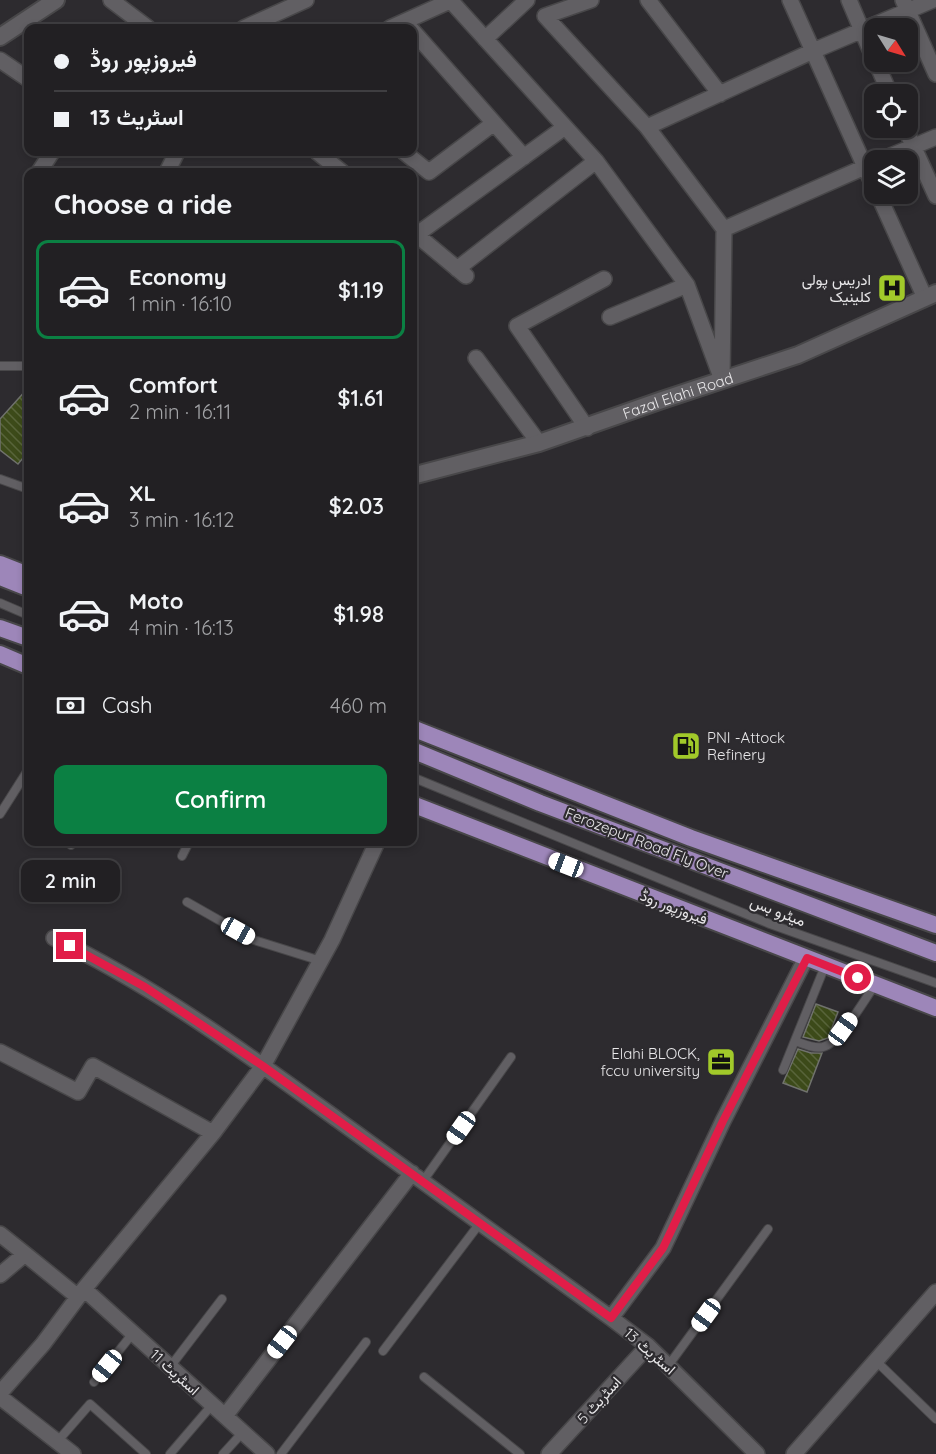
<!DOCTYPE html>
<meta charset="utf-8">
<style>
:root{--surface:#222023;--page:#2a282b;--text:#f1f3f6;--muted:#a2a3a6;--line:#3f3e41;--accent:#0b8043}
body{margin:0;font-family:Quicksand,Vazirmatn,sans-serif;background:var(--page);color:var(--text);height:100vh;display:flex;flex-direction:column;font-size:22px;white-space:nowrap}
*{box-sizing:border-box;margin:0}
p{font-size:20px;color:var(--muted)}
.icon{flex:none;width:33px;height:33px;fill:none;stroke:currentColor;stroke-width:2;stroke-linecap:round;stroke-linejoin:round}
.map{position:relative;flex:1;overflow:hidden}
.side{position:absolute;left:24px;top:168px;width:393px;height:678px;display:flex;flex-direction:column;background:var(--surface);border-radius:12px;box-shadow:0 3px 9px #0003,0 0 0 2px var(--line)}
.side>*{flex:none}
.banner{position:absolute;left:24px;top:24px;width:393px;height:132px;border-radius:12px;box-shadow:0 3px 9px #0003,0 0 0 2px var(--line);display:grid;align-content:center;height:132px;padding:0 30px;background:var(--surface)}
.needle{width:39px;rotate:127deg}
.tools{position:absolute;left:864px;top:18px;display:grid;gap:12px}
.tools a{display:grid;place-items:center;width:54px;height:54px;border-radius:12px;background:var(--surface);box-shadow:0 3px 9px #0003,0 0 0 2px var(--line);font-size:30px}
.end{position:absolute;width:27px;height:27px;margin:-14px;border:8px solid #e11d48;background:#fff;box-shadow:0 0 0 3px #fff}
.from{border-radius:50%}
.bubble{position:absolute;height:42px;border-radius:12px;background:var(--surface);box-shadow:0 3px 9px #0003,0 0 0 2px var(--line);font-size:20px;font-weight:600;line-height:42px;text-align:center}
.car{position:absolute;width:18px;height:36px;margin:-18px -9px;border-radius:8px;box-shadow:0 0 4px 2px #0007;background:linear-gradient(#fff 24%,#345 0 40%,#fff 0 76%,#345 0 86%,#fff 0)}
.banner b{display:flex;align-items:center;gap:21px;height:57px;font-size:22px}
.banner b+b{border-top:2px solid var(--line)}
.banner i{width:15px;height:15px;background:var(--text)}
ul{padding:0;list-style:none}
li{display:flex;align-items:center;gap:18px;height:99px;margin:0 12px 9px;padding:0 18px;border:3px solid transparent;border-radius:12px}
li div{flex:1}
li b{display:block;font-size:22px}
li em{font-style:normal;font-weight:600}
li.active{border-color:var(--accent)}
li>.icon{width:54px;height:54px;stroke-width:1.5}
h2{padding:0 30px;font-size:27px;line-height:72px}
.pay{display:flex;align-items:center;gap:15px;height:66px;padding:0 30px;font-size:22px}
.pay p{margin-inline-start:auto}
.cta{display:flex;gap:12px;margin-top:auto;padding:12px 30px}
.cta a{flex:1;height:69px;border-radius:12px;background:var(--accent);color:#fff;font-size:24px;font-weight:600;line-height:69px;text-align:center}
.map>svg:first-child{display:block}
</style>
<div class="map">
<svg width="936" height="1454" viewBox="0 0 936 1454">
<defs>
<pattern id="building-back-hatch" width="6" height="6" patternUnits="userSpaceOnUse" patternTransform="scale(1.5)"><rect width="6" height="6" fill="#3c4a19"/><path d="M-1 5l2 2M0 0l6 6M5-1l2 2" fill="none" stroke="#58643a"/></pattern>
</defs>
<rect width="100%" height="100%" fill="#2d2b2f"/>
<path fill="url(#building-back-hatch)" stroke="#70726d" stroke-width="1.5" d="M28,388V452L18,464L0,450V419Z
M816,1004L838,1012L828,1038L819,1041L803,1037Z
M798,1049L811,1053H822L807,1092L783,1083Z"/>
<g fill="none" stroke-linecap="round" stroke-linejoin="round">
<g stroke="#484749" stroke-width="10">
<path id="service" d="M0,366H28
M0,479L28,489
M0,603L28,615
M412,777L770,924L936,983
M0,814L28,770
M71,845L72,842
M182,856L189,842
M187,902L254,940L321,961
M795,1041C804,1044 813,1049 823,1047C840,1043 864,1000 875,985
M783,1070L825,966
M423,1181L511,1057
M383,1351L480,1223
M876,1361L936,1419
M668,1366L768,1229
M170,1367L222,1299
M424,1377L520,1454
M94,1382L133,1333
M56,1443L90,1404L146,1454
M170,1454L212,1405
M223,1454L243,1432
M281,1454L366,1342"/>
</g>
<g stroke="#484749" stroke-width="18">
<path id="minor" d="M111,0L148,28
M450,0L596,161L687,285L722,380L724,229L647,127L545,16L591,0
M648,0L720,94
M790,0L874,187
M849,0L874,59
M903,0L936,74
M244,28L306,0
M390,28L450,1
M412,30L524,157
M485,39L527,0
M0,60L28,79
M876,62L890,94
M647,127L813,51L933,0
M905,128L936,196
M317,152L342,172
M404,152L429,172L494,123
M881,160L936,137
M39,172L52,152
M167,172L177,152
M878,194L925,298
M724,229L874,163
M412,231L466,276
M416,235L565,127
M457,269L596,161
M610,317L687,285
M476,358L539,443
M587,428L517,326L604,279
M54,938C156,987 247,1054 338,1120C429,1186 520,1252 611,1318L648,1346L757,1454
M0,1052L78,1092L93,1066L213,1133
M0,1234L25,1254
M0,1275L25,1254L78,1297
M84,1289L267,1454
M611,1318L663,1248L723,1121L806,958
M0,1393L43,1344L84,1289L213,1133L263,1066L332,940L377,842
M0,1397L73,1454
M225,1416L412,1173
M549,1454L648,1346
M794,1454L936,1292"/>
</g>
<g stroke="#484749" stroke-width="20">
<g id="tertiary">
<path d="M0,37L56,0"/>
<path id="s1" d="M412,476L539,443L662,400L798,355L936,293"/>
</g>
</g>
<g stroke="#484749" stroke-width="20">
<path id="primary" d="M0,564L28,575
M0,577L28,588
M0,628L28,638
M0,654L28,666
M412,728L691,838L936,925
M412,750L540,803L936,953
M412,804L936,1008"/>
</g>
<use href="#service" stroke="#615f63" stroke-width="8"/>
<use href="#minor" stroke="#615f63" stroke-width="15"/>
<use href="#tertiary" stroke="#615f63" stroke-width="16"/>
<use href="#primary" stroke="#9d86b9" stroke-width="16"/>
</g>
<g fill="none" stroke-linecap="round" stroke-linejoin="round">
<path stroke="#e11d48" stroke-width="8" d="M70,946L145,987L263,1066L611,1318L663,1248L723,1121L807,958L858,978"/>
</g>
<defs>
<g id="hospital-square" transform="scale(1.5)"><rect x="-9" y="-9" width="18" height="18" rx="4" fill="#a1c92a" stroke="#2d2b2f"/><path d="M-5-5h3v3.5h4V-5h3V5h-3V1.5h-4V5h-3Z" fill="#111"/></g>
<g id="fuel-square" transform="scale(1.5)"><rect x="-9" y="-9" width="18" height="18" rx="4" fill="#a1c92a" stroke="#2d2b2f"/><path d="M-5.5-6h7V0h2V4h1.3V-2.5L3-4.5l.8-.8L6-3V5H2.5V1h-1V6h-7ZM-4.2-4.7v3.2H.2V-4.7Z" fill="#111"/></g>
<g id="office-square" transform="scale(1.5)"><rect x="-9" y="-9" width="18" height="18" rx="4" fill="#a1c92a" stroke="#2d2b2f"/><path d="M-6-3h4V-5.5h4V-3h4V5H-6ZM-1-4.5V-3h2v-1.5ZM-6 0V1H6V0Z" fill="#111"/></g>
</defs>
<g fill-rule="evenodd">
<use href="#hospital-square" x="892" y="288"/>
<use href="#fuel-square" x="686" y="746"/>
<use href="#office-square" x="721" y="1062"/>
</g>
<g text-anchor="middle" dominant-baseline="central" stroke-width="4.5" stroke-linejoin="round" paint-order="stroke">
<g font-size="15" fill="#e8e7e9" stroke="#2d2b2f" text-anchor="end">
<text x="871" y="279">ادریس پولی<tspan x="871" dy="17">کلینیک</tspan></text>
<text x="707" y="737" text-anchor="start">PNI -Attock<tspan x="707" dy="17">Refinery</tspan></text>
<text x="700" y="1053">Elahi BLOCK,<tspan x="700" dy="17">fccu university</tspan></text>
</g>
<g font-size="15" fill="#e8e7e9" stroke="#2d2b2f">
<text stroke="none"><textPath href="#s1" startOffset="278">Fazal Elahi Road</textPath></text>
<text transform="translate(647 843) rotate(21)">Ferozepur Road Fly Over</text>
<text transform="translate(674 907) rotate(21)">فیروزپور روڈ</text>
<text transform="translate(778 911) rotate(21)">میٹرو بس</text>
<text transform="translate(650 1351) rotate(41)">اسٹریٹ 13</text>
<text transform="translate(175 1372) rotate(42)">اسٹریٹ 11</text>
<text transform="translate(599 1400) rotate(-48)">اسٹریٹ 5</text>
</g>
</g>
</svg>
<div class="tools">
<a><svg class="needle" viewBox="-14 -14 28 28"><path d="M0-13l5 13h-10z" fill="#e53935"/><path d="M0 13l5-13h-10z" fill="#a2a3a6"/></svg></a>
<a><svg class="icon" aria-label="locate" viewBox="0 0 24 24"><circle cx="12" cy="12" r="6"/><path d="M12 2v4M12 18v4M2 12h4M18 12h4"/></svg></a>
<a><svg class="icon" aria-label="layers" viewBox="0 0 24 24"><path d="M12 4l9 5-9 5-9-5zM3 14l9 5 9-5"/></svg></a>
</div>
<i class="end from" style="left:858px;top:978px"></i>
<i class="end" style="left:70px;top:946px"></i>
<div class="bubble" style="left:21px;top:860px;width:99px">2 min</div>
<i class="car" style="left:566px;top:865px;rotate:291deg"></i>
<i class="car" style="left:238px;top:931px;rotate:119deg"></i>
<i class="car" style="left:843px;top:1029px;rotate:36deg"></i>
<i class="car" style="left:461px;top:1128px;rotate:215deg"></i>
<i class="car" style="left:706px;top:1315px;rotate:216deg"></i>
<i class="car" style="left:282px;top:1342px;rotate:218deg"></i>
<i class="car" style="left:107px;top:1366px;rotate:219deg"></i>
<div class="banner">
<b><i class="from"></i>فیروزپور روڈ</b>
<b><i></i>اسٹریٹ 13</b>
</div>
<section class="side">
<h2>Choose a ride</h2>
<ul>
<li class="active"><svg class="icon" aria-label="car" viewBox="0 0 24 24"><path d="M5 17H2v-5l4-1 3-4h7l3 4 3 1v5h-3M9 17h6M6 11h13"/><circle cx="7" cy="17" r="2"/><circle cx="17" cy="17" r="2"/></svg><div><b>Economy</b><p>1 min · 16:10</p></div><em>$1.19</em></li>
<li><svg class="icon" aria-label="car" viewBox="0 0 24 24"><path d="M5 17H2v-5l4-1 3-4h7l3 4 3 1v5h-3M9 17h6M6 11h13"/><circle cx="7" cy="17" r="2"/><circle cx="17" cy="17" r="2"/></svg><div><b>Comfort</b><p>2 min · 16:11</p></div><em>$1.61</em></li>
<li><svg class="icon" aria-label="car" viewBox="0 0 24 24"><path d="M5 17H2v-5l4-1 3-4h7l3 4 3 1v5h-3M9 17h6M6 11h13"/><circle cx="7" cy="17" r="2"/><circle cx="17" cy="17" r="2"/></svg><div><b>XL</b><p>3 min · 16:12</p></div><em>$2.03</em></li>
<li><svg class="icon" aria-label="car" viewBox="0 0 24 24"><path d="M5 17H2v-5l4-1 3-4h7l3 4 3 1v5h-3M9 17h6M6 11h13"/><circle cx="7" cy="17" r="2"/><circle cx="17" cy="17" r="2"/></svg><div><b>Moto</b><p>4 min · 16:13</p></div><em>$1.98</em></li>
</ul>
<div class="pay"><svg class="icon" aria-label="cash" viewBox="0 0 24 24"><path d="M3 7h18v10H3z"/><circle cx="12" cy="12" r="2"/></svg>Cash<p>460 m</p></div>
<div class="cta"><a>Confirm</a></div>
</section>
</div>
